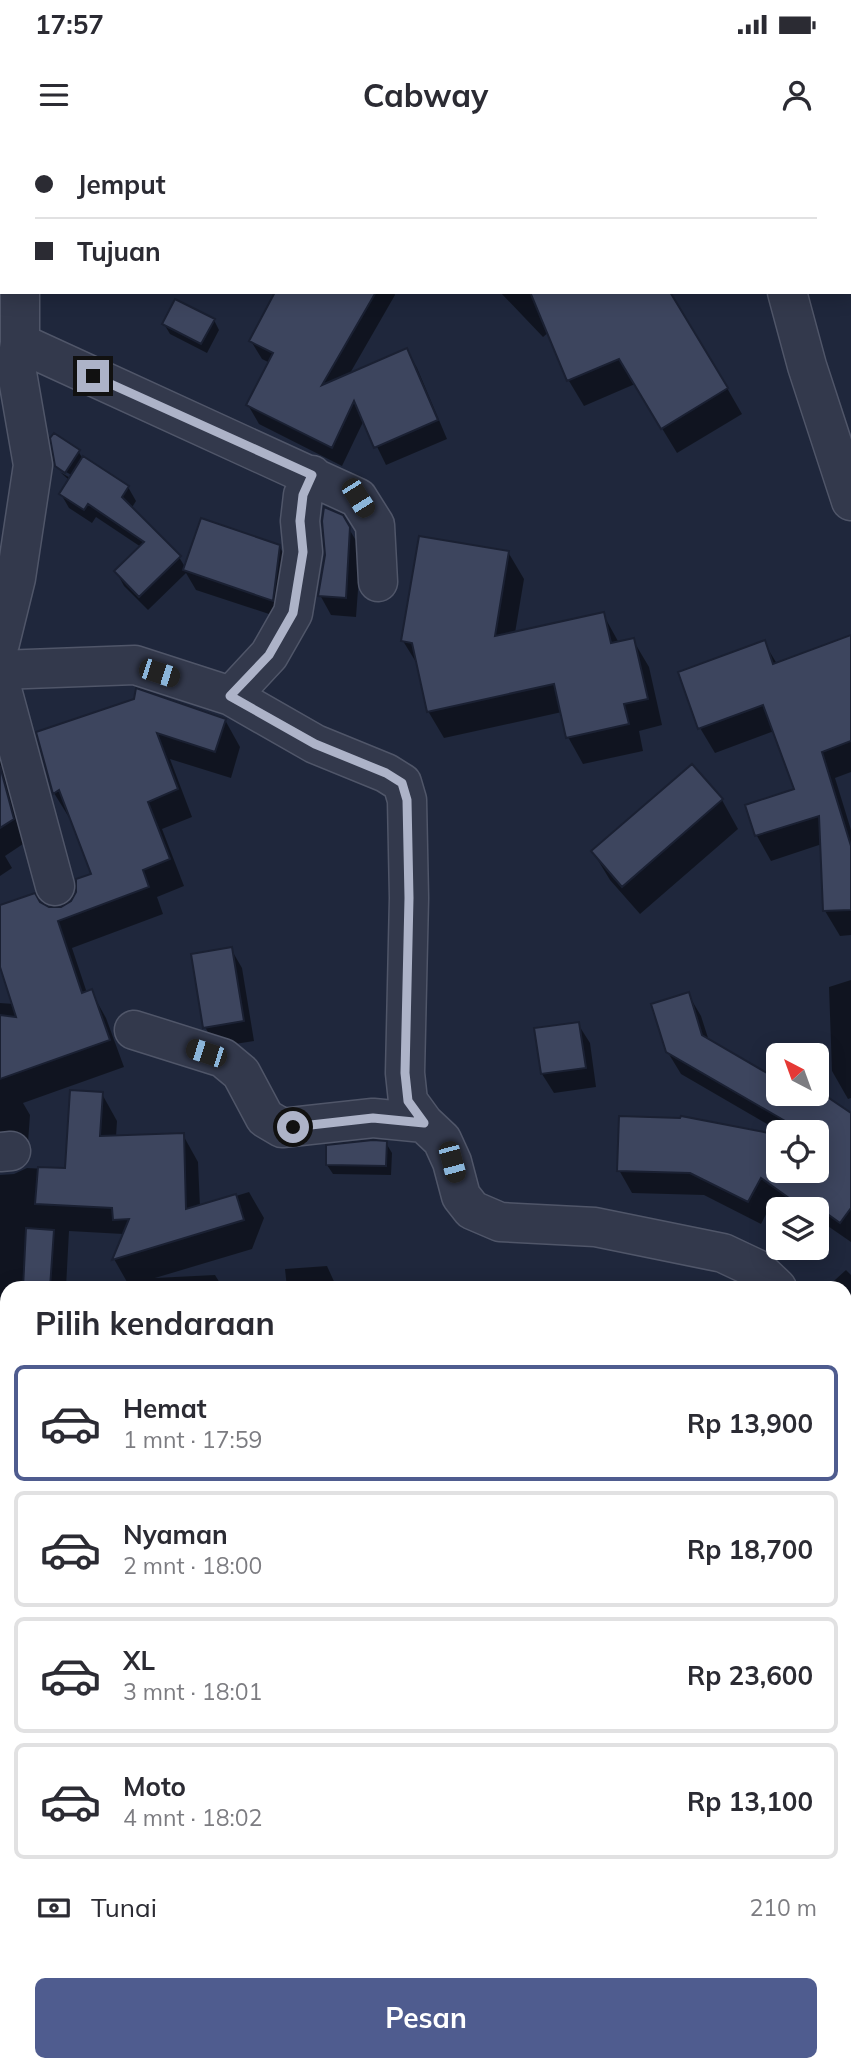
<!DOCTYPE html>
<html lang="id">
<meta charset="utf-8">
<style>
:root{--surface:#fff;--page:#f2f2f3;--text:#2b2b33;--muted:#7c7c81;--line:#e1e1e2;--accent:#4f5c8f}
body{margin:0;font-family:Mulish,sans-serif;background:var(--page);color:var(--text);height:100vh;display:flex;flex-direction:column;font-size:26px;white-space:nowrap}
*{box-sizing:border-box;margin:0}
p{font-size:23px;color:var(--muted)}
.icon{flex:none;width:38px;height:38px;fill:none;stroke:currentColor;stroke-width:2;stroke-linecap:round;stroke-linejoin:round}
.map{position:relative;flex:1;overflow:hidden}
.sheet{position:absolute;left:0px;top:1141px;width:852px;height:791px;display:flex;flex-direction:column;background:var(--surface);border-radius:21px 21px 0 0;box-shadow:0 4px 18px #0003}
.sheet>*{flex:none}
.top-card{position:absolute;left:0px;top:0px;width:852px;height:154px;box-shadow:0 4px 18px #0003;display:grid;align-content:center;height:154px;padding:0 35px;background:var(--surface)}
.needle{width:46px;rotate:319deg}
.tools{position:absolute;left:766px;top:903px;display:grid;gap:14px}
.tools a{display:grid;place-items:center;width:63px;height:63px;border-radius:10px;background:var(--surface);box-shadow:0 4px 18px #0003;font-size:35px}
.end{position:absolute;width:32px;height:32px;margin:-16px;border:9px solid #adb3c8;background:#111;box-shadow:0 0 0 4px #111}
.from{border-radius:50%}
.car{position:absolute;width:21px;height:42px;margin:-21px -10px;border-radius:9px;box-shadow:0 0 5px 2px #0007;background:linear-gradient(#222 24%,#8ab4d8 0 40%,#222 0 76%,#8ab4d8 0 86%,#222 0)}
.top-card b{display:flex;align-items:center;gap:24px;height:66px;font-size:26px}
.top-card b+b{border-top:2px solid var(--line)}
.top-card i{width:18px;height:18px;background:var(--text)}
ul{padding:0;list-style:none}
li{display:flex;align-items:center;gap:21px;height:116px;margin:0 14px 10px;padding:0 21px;border:4px solid var(--line);border-radius:10px}
li div{flex:1}
li b{display:block;font-size:26px}
li em{font-style:normal;font-weight:700}
li.on{border-color:var(--accent)}
li>.icon{width:63px;height:63px;stroke-width:1.5}
h2{padding:0 35px;font-size:32px;line-height:84px}
.pay{display:flex;align-items:center;gap:18px;height:77px;padding:0 35px;font-size:26px}
.pay p{margin-inline-start:auto}
.primary-button{display:flex;gap:14px;margin-top:auto;padding:14px 35px}
.primary-button a{flex:1;height:80px;border-radius:10px;background:var(--accent);color:#fff;font-size:28px;font-weight:700;line-height:80px;text-align:center}
.status{display:flex;justify-content:space-between;align-items:center;height:49px;padding:0 35px;background:var(--surface);direction:ltr}
.status svg{height:19px;fill:currentColor}
header{display:flex;justify-content:space-between;align-items:center;height:91px;padding:0 35px;background:var(--surface);font-size:32px;font-weight:700}
.map>svg:first-child{display:block}
</style>
<div class="status"><b>17:57</b><svg viewBox="0 0 49 12"><path d="M0 12V9h3v3zM5 12V6h3v6zM10 12V3h3v9zM15 12V0h3v12zM26 1h20v11H26zM47 4h2v5h-2z"/></svg></div>
<header><svg class="icon" aria-label="menu" viewBox="0 0 24 24"><path d="M4 6h16M4 12h16M4 18h16"/></svg>Cabway<svg class="icon" aria-label="person" viewBox="0 0 24 24"><circle cx="12" cy="8" r="4"/><path d="M4 21q1-7 8-7t8 7"/></svg></header>
<div class="map">
<svg width="851" height="1932" viewBox="0 0 851 1932">
<rect width="100%" height="100%" fill="#1f273c"/>
<path fill="#0007" d="M0,0H134L135,2H2V65Z
M194,0H232L234,2H193Z
M241,0H321L320,2Z
M490,0H578L579,2H491Z
M793,0H851V120L850,2Z
M277,152H394L395,155L349,235L407,210L417,228L447,299L386,325L364,280L342,326L259,284L248,265L270,223L262,219L251,201Z
M500,152H579L727,248L742,274L677,313L635,244L584,266L569,241L549,192L543,197Z
M214,180L219,190L207,213L170,194L164,184Z
M78,311L83,319L128,347L136,361L131,369L179,417L185,427L279,406L291,426L284,479L196,450L186,433L148,470L124,446L116,431L141,407L96,377L92,383L69,368L61,354L69,340L60,332L72,339L73,336L56,326Z
M342,377L361,409L356,477L331,475L320,455Z
M508,412L524,439L515,493L603,474L619,503L633,500L649,527L662,585L639,591L643,611L583,624L568,597L562,572L444,598L428,571L419,527L403,501Z
M851,497V632L835,638L851,690V795L840,796L825,771L822,704L771,721L757,696L747,666L796,650L774,591L715,613L700,588L764,502L777,524Z
M225,580L240,607L231,638L170,619L192,677L162,689L184,746L157,757L163,774L72,808L87,853L91,851L106,878L124,927L23,963L30,975L27,1016L0,1024V863L14,864L3,831L0,830V767L39,763L48,769H62L72,762L93,735L72,678L70,679L54,653L38,594Z
M0,615L26,702L5,716L12,728L0,736Z
M692,626L722,660L738,689L640,774L610,740L593,712Z
M231,809L242,828L254,901L216,907L205,887Z
M851,840V958L848,959L832,931L829,847Z
M688,854L701,876L709,901L779,954H800L814,962L811,954H817L851,975V1102L822,1082L817,1088V1069H788L774,1059L761,1084L704,1055L632,1053L619,1030L817,1031V992H781L681,934L667,911Z
M578,884L590,903L596,947L554,953L542,934Z
M102,954L117,981L116,997L183,995L198,1022L200,1067L249,1052L264,1078L252,1109L155,1138L215,1135L223,1148H103L104,1144L127,1142L114,1119L124,1096L123,1094L69,1091L66,1148H7V1174H3L0,1266V1035L14,1034L27,1028L67,1030Z
M386,1003L392,1013L391,1035L333,1034L327,1025Z
M327,1126L337,1148H287L285,1129Z
M846,1130L851,1135V1229L845,1223V1148H826Z
M380,1144L382,1148H368Z
M845,1309L851,1316V1417L845,1408L847,1394L845,1392Z
M7,1329V1583H4L0,1623V1330Z
M845,1499L851,1509V1715L845,1716Z
M0,1710H7V1924L0,1927Z
M845,1803L851,1804V1932H734L697,1927V1932H607L608,1925H845Z
M30,1925H57V1932H28Z
M238,1925H376L377,1932H238Z
M417,1925H553L552,1932H416Z"/>
<path fill="#3d455e" stroke="#1a2032" stroke-width="2" d="M275,152H376L322,245L407,208L438,280L374,308L354,261L332,308L246,265L273,213L249,201Z
M530,152H670L728,248L661,289L619,219L567,241Z
M175,159L215,179L201,204L162,184Z
M54,293L80,310L65,333L55,326L50,298Z
M83,316L129,346L122,357L181,416L139,457L114,431L144,402L88,364L84,370L59,354Z
M324,367L343,375L350,387L346,458L318,456L325,415L322,381Z
M201,378L280,405L273,461L183,430Z
M419,396L509,411L495,496L604,472L611,503L634,498L648,559L624,564L629,584L566,598L554,544L427,572L412,503L401,501Z
M851,495V601L822,612L851,706V770L823,771L819,676L755,696L745,665L794,649L763,565L698,589L678,532L765,500L773,524Z
M136,548L226,579L215,612L157,593L178,649L148,662L170,719L143,730L149,747L58,781L82,853L92,849L110,900L0,939V875L16,877L0,827V765L35,753L40,762L49,767H61L71,761L76,752V739L91,734L59,650L53,654L36,592L134,559Z
M692,624L723,659L622,747L591,711Z
M0,626L14,679L0,688Z
M232,807L244,881L203,888L191,814Z
M689,852L702,895L779,940V954H803L811,958L809,954H817V950L851,973V1068L840,1083L808,1060L803,1068L761,1038L748,1062L690,1033L617,1031L619,976L680,978L681,976L779,995V1031H817V1002L823,1003L817,1000V992H804L666,912L651,864Z
M579,882L586,928L541,934L534,888Z
M70,950L103,952L100,996L184,993L186,1069L236,1054L244,1080L112,1120L129,1079L113,1080L112,1068L35,1064L38,1027L65,1028Z
M373,1000L387,1001L386,1026L326,1025V1005Z
M26,1088L54,1090L50,1148H23Z"/>
<g fill="none" stroke-linecap="round" stroke-linejoin="round">
<g stroke="#505669" stroke-width="41">
<path id="minor" d="M759,0V2
M149,2L151,0
M0,103L2,105
M787,152L807,226L851,361
M20,203L358,358L375,385L378,442
M0,503L16,438L33,325L16,227L20,203V152
M0,530L135,525L231,556L315,604L386,633L402,643L407,660L409,758L405,933L408,961L424,983L442,1000L452,1022L461,1056L472,1070L500,1082L595,1087L723,1113L757,1129L777,1148
M0,542L55,746
M231,556L269,515L293,473L303,412L300,381L303,355L312,335
M134,890L223,918L241,933L265,978L282,988L373,978L424,983
M0,1012L11,1011
M0,1923H7
M140,1932V1925
M584,1932L585,1925"/>
</g>
<g stroke="#3c4255" stroke-width="41">
<path id="major" d="M0,1614H7
M845,1722H851"/>
</g>
<use href="#minor" stroke="#33394c" stroke-width="38"/>
<use href="#major" stroke="#50586c" stroke-width="38"/>
</g>
<g fill="none" stroke-linecap="round" stroke-linejoin="round">
<path stroke="#adb3c8" stroke-width="9" d="M93,236L312,335L303,355L300,381L303,412L293,473L269,515L230,556L315,604L386,633L402,643L407,660L409,758L405,933L408,961L424,983L373,978L293,987"/>
</g>
</svg>
<div class="tools">
<a><svg class="needle" viewBox="-14 -14 28 28"><path d="M0-13l5 13h-10z" fill="#e53935"/><path d="M0 13l5-13h-10z" fill="#7c7c81"/></svg></a>
<a><svg class="icon" aria-label="locate" viewBox="0 0 24 24"><circle cx="12" cy="12" r="6"/><path d="M12 2v4M12 18v4M2 12h4M18 12h4"/></svg></a>
<a><svg class="icon" aria-label="layers" viewBox="0 0 24 24"><path d="M12 4l9 5-9 5-9-5zM3 14l9 5 9-5"/></svg></a>
</div>
<i class="end from" style="left:293px;top:987px"></i>
<i class="end" style="left:93px;top:236px"></i>
<i class="car" style="left:358px;top:358px;rotate:148deg"></i>
<i class="car" style="left:159px;top:533px;rotate:108deg"></i>
<i class="car" style="left:206px;top:913px;rotate:288deg"></i>
<i class="car" style="left:452px;top:1022px;rotate:165deg"></i>
<div class="top-card">
<b><i class="from"></i>Jemput</b>
<b><i></i>Tujuan</b>
</div>
<section class="sheet">
<h2>Pilih kendaraan</h2>
<ul>
<li class="on"><svg class="icon" aria-label="car" viewBox="0 0 24 24"><path d="M5 17H2v-5l4-1 3-4h7l3 4 3 1v5h-3M9 17h6M6 11h13"/><circle cx="7" cy="17" r="2"/><circle cx="17" cy="17" r="2"/></svg><div><b>Hemat</b><p>1 mnt · 17:59</p></div><em>Rp 13,900</em></li>
<li><svg class="icon" aria-label="car" viewBox="0 0 24 24"><path d="M5 17H2v-5l4-1 3-4h7l3 4 3 1v5h-3M9 17h6M6 11h13"/><circle cx="7" cy="17" r="2"/><circle cx="17" cy="17" r="2"/></svg><div><b>Nyaman</b><p>2 mnt · 18:00</p></div><em>Rp 18,700</em></li>
<li><svg class="icon" aria-label="car" viewBox="0 0 24 24"><path d="M5 17H2v-5l4-1 3-4h7l3 4 3 1v5h-3M9 17h6M6 11h13"/><circle cx="7" cy="17" r="2"/><circle cx="17" cy="17" r="2"/></svg><div><b>XL</b><p>3 mnt · 18:01</p></div><em>Rp 23,600</em></li>
<li><svg class="icon" aria-label="car" viewBox="0 0 24 24"><path d="M5 17H2v-5l4-1 3-4h7l3 4 3 1v5h-3M9 17h6M6 11h13"/><circle cx="7" cy="17" r="2"/><circle cx="17" cy="17" r="2"/></svg><div><b>Moto</b><p>4 mnt · 18:02</p></div><em>Rp 13,100</em></li>
</ul>
<div class="pay"><svg class="icon" aria-label="cash" viewBox="0 0 24 24"><path d="M3 7h18v10H3z"/><circle cx="12" cy="12" r="2"/></svg>Tunai<p>210 m</p></div>
<div class="primary-button"><a>Pesan</a></div>
</section>
</div>
